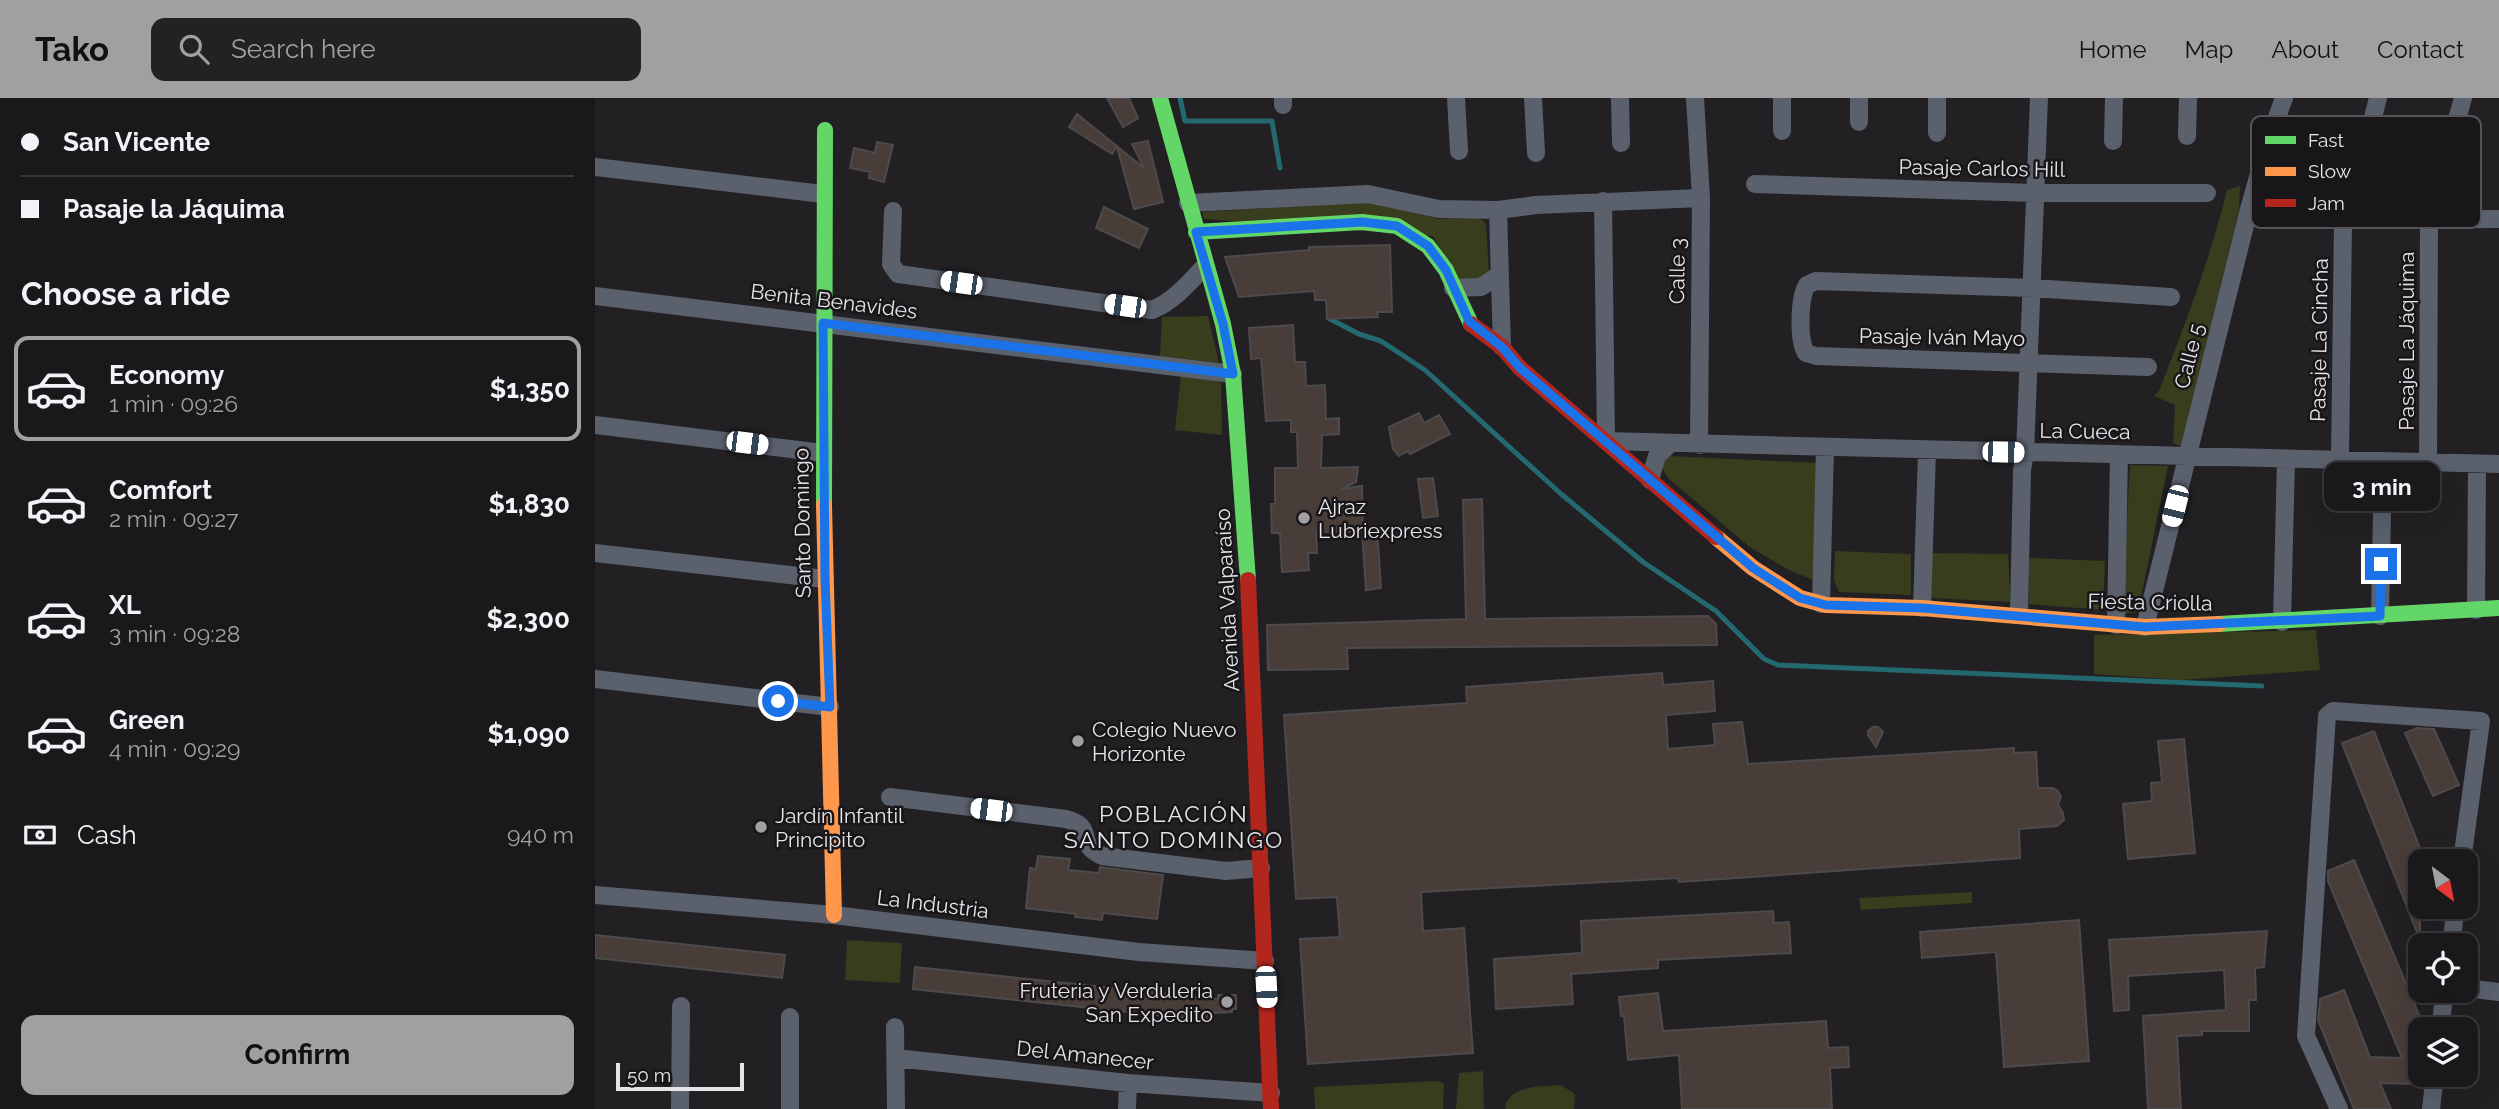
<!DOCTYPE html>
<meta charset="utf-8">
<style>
:root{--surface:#1a181a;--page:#232123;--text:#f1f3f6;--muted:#9fa0a2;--line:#383739;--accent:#a29fa3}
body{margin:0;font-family:Raleway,sans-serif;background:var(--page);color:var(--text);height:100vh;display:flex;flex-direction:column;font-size:26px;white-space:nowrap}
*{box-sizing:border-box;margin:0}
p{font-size:23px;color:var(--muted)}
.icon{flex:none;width:38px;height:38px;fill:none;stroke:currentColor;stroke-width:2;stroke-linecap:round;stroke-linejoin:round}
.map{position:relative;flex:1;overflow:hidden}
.details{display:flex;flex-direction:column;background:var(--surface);width:595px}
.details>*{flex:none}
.hud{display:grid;align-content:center;height:154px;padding:0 21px;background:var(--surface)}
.needle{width:46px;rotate:148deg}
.fabs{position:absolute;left:1813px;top:751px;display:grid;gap:14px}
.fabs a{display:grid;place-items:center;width:70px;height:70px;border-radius:14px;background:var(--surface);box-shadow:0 7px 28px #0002,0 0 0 2px var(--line);font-size:35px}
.scale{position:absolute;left:21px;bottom:18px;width:128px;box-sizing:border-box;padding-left:7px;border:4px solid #e7e4e8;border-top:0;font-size:19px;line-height:24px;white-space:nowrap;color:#e7e4e8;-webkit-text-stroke:5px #19161a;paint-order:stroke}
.end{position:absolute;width:32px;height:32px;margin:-16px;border:9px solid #1a73e8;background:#fff;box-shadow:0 0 0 4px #fff}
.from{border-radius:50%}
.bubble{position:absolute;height:49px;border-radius:14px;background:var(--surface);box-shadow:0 7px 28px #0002,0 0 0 2px var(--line);font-size:23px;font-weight:700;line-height:49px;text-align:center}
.car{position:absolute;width:21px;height:42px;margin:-21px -10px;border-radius:9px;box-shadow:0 0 5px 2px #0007;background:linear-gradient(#fff 24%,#345 0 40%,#fff 0 76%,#345 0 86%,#fff 0)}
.hud b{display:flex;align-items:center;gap:24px;height:66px;font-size:26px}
.hud b+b{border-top:2px solid var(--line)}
.hud i{width:18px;height:18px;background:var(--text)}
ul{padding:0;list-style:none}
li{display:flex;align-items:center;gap:21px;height:105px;margin:0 14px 10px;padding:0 7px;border:4px solid transparent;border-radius:14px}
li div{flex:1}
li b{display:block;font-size:26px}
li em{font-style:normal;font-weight:700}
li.on{border-color:var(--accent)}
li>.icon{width:63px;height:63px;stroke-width:1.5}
h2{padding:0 21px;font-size:32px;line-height:84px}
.pay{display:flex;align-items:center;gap:18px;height:77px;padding:0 21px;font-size:26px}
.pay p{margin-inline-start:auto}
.action{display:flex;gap:14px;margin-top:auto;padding:14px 21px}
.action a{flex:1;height:80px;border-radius:14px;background:var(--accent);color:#111;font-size:28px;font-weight:700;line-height:80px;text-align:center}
header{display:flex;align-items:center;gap:42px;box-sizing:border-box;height:98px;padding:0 35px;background:var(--accent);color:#111}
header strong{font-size:33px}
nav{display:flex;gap:38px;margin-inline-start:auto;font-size:24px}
.search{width:490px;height:63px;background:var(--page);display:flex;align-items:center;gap:18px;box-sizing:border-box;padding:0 24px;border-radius:14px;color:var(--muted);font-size:26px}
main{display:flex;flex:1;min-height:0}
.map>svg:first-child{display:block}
</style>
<header>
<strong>Tako</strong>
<div class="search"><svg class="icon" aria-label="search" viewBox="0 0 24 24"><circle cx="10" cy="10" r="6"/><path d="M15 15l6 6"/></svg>Search here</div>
<nav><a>Home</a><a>Map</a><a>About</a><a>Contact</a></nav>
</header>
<main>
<section class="details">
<div class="hud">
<b><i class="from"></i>San Vicente</b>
<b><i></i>Pasaje la Jáquima</b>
</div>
<h2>Choose a ride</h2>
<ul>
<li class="on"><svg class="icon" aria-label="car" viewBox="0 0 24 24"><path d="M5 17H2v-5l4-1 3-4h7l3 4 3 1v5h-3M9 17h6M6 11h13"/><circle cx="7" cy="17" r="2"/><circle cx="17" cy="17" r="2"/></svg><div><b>Economy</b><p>1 min · 09:26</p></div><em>$1,350</em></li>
<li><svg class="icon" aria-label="car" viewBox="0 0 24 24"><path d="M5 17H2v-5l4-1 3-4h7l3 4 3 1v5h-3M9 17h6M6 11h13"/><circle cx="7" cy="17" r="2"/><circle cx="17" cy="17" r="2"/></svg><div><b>Comfort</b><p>2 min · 09:27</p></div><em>$1,830</em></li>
<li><svg class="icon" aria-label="car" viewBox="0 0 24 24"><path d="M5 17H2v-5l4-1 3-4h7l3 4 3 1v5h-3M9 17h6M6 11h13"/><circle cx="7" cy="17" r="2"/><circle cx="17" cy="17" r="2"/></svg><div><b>XL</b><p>3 min · 09:28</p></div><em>$2,300</em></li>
<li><svg class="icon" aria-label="car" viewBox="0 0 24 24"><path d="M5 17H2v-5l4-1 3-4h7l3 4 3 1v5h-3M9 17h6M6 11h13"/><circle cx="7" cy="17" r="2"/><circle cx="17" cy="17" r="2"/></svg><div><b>Green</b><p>4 min · 09:29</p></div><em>$1,090</em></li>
</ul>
<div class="pay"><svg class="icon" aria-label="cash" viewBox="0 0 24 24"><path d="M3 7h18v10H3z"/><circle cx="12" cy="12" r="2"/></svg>Cash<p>940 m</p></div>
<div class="action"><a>Confirm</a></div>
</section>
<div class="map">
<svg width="1904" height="1011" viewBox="0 0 1904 1011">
<rect width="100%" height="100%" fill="#222023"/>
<path fill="#383d1d" d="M1645,88L1644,112L1586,348L1578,345L1580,307L1559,298L1564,293C1590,227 1615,161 1632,92Z
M772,104L819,111L842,121L881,120L888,122L891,127L894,174L883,183L866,186L838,138L609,121L607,114Z
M613,218L624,265L565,258L567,219Z
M586,276L626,284L627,337L580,332Z
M1074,358L1224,365L1221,483L1194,472L1156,450L1073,380L1068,372L1067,363Z
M1535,367L1573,368L1543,514L1527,516Z
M1240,453L1316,456V497L1244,494L1239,482Z
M1336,455L1413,456L1416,504L1336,500Z
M1434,460L1510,463L1508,512L1434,506Z
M1721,532L1725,572L1586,582L1499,576V537Z
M1377,794V805L1266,812L1264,800Z
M252,842L307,845L305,885L250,882Z
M888,973L889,1011H861L864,975Z
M843,983L849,986L848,1011H720L719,989Z
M966,987L980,996L979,1011H911L910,1008C918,986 945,989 966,987Z"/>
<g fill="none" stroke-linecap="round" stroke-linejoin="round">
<path stroke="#24696f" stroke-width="5" d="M585,0L590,23H677L685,70
M734,215L735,221L764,236L786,243L830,272L965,395L1048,464L1121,513L1169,561L1183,567L1667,588"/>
</g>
<path fill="#493d3a" stroke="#4c4a4b" stroke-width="2" d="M512,0H534L543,20L528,29Z
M482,16L549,70L537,46L553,43L568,104L539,111L522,49L517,56L474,29Z
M282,44L298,47L289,84L274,80L275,74L255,70L259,50L280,55Z
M509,109L553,131L544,150L501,130Z
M795,147L797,214H782L783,219L732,221L731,202H720L719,193L644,199L630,159L714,152V149Z
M698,227L700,264H710L711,288L730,287L731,321L744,320V336L727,337L726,370L763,369L761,384L746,391L767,388L768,433L782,432L786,490L771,492L767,433L721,434L722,455H713L714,472L687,474L685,435H677L676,406H680V370H703L702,334H696V322L671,323L666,260L656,261L654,230Z
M824,315L829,325L844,317L855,336L815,356L813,353L804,358L798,351L794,329Z
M838,380L843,418L828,420L823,381Z
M887,401L890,521L1113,518L1121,526L1122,547L752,550L753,571L673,572L672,527L871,521L868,402Z
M1067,575L1068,587L1118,583L1120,613L1071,617L1073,651L1120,647L1118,626L1147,624L1153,666L1419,650V655L1441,654L1443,690H1458L1463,693L1466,699L1463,707L1468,715L1469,722L1462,728L1424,731L1425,760L1084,784L1083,780L826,794L828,833L869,830L878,955L713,966L705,841L745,839L742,799L701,801L689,617L872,605L871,589Z
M1278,629H1283L1288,634L1281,649L1273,637V633Z
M1822,630L1839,631L1864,687L1838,698L1810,635Z
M1779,633L1830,763H1825V808H1849V811L1825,821V842L1747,645Z
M1589,641L1600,755L1533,761L1528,706L1557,703L1556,685L1567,684L1563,643Z
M443,758L475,761L473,772L504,775L505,769L568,777L562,821L508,815L507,822L480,819L481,816L431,810L435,770L441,771Z
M1759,762L1830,931H1825V942L1820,944L1819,986L1785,985L1796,1011H1759L1723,922L1725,901L1749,892L1775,959L1807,960L1733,783V773Z
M1178,813L1179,825L1194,824L1196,855L1063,862V870L976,876L978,906L901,911L899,861L987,855L986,823Z
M1484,822L1494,963L1409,969L1401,854L1327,860L1325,834Z
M1672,833L1669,869L1660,870L1661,902H1654V933H1607V937L1582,938L1586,1011H1553L1548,918L1631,912L1629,872L1533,878L1534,912L1519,913L1514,842Z
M0,837L190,857L187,880L0,860Z
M320,869L623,901V897H641V911H637V914L617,915L616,923L318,891Z
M1063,895L1068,933L1231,923L1233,950L1253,949L1254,969L1235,970L1237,1011H1087L1084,957L1033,962L1029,918H1026L1024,899Z"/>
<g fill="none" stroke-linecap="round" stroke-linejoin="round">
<path stroke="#5a606c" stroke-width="18" d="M688,0V7
M861,0L864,53
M938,0L941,55
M1025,0L1026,45
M1100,0L1106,100L1104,347
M1264,24V0
M1775,31L1783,0
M1187,33V0
M1342,35V0
M1592,38L1593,0
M1518,43L1519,0
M1856,43L1868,0
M0,69L228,96
M1160,86L1441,95H1612
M1008,103L1011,343L1904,366
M593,105L773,96L844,111L903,112L941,107L1106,100
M903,112L907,249
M298,113L296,166L303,176L311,177L557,212C578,204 595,184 610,168
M1653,115L1748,122L1904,121
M858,190L886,189L904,177
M0,198L638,276
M1553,269L1221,258L1211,255C1203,242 1204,200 1212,187L1221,183L1437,190L1576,199
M0,327L228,355
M1745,362L1748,122
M1833,364L1834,121
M1055,382L1062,358L1075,346
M0,455L230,481
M1226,506L1230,350
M1327,510L1332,353
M1881,512L1882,366
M1424,517L1427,372L1430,355L1444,0
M1785,518L1788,363
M1687,524L1691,361
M1521,527L1524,357
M1550,529L1653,115L1672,47L1689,0
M0,581L235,609
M295,699L471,721C503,730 478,744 507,758L631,773L666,770
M0,797L239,817L544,854L670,863
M1856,847L1861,808
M1871,890L1904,894
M195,919V1011
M300,929L301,1011
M1845,931L1850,892
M301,960L533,985L676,995
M85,1011L86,908
M532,1011L533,985
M1744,1011L1711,938L1732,618L1738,613L1886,623L1867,763
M1836,1011L1840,976"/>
<path stroke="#63d668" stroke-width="16" d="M565,0L628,226L638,276L653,482
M601,134L767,124L802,128L833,148L851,172L876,226
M229,407L230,32
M1624,526L1904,510"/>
<path stroke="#ff974d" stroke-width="16" d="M229,407L239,817
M1121,439L1158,470L1205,500L1231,507L1327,510L1550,529L1624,526"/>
<path stroke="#b3261e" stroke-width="16" d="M876,226L907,249L925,270L1121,439
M653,482L676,1011"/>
</g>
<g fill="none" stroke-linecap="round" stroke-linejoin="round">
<path stroke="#1a73e8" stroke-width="9" d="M183,603L235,609L230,481L228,225L638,276L628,226L601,134L767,124L802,128L833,148L851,172L874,223L907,249L925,270L1158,470L1205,500L1231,507L1327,510L1550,529L1785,518L1786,466"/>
</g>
<g fill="#a29fa3" stroke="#19161a" stroke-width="2.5">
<circle cx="709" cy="420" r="7"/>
<circle cx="483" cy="643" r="7"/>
<circle cx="166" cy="729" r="7"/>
<circle cx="632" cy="904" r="7"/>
</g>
<g text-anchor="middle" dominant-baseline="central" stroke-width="5" stroke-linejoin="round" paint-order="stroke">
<g font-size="21" fill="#e7e4e8" stroke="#19161a">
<text transform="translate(1387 70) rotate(1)">Pasaje Carlos Hill</text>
<text transform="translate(1082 173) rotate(-89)">Calle 3</text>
<text transform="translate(239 203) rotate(7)">Benita Benavides</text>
<text transform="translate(1347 239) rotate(1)">Pasaje Iván Mayo</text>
<text transform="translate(1724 242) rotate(-89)">Pasaje La Cincha</text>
<text transform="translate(1811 243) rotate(-90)">Pasaje La Jáquima</text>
<text transform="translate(1594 258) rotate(-76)">Calle 5</text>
<text transform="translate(1490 333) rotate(1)">La Cueca</text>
<text transform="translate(207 425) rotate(-91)">Santo Domingo</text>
<text transform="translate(632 502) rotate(-93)">Avenida Valparaíso</text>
<text transform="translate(1555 504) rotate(1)">Fiesta Criolla</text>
<text transform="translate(338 806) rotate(7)">La Industria</text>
<text transform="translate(490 957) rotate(6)">Del Amanecer</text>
</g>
<g font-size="21" fill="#e7e4e8" stroke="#19161a" text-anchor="start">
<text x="723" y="408">Ajraz<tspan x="723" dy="24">Lubriexpress</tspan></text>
<text x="497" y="631">Colegio Nuevo<tspan x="497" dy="24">Horizonte</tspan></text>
<text x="180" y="717">Jardín Infantil<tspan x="180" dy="24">Principito</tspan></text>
<text x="618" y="892" text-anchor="end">Fruteria y Verduleria<tspan x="618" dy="24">San Expedito</tspan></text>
</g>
<g font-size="23" letter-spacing="2" fill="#e7e4e8" stroke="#19161a">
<text x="579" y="715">POBLACIÓN<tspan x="579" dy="26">SANTO DOMINGO</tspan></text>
</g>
</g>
<rect x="1656" y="18" width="230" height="112" rx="10" fill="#19161a" stroke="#575458" stroke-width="2"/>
<rect x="1670" y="38" width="31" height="8" fill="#63d668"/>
<rect x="1670" y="69" width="31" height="9" fill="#ff974d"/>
<rect x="1670" y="101" width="31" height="8" fill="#b3261e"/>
<g font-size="19" fill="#e7e4e8">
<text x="1713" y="49">Fast</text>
<text x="1713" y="80">Slow</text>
<text x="1713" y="112">Jam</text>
</g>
</svg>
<div class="fabs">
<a><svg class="needle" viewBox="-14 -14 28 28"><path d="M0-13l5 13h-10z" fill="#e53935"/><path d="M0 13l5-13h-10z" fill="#9fa0a2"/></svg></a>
<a><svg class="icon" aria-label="locate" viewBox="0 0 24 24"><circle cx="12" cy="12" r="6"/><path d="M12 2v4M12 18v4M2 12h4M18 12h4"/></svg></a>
<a><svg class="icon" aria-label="layers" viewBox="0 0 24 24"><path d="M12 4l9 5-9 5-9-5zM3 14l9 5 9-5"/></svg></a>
</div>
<div class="scale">50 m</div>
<i class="end from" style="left:183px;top:603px"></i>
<i class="end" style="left:1786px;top:466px"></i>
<div class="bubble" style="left:1729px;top:364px;width:116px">3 min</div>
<i class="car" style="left:366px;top:185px;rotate:278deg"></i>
<i class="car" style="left:530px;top:208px;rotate:278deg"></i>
<i class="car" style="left:152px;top:345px;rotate:97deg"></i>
<i class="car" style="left:1408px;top:354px;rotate:91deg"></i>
<i class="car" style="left:1580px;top:408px;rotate:194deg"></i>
<i class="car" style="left:396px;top:712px;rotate:277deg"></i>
<i class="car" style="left:671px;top:889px;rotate:177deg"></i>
</div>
</main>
